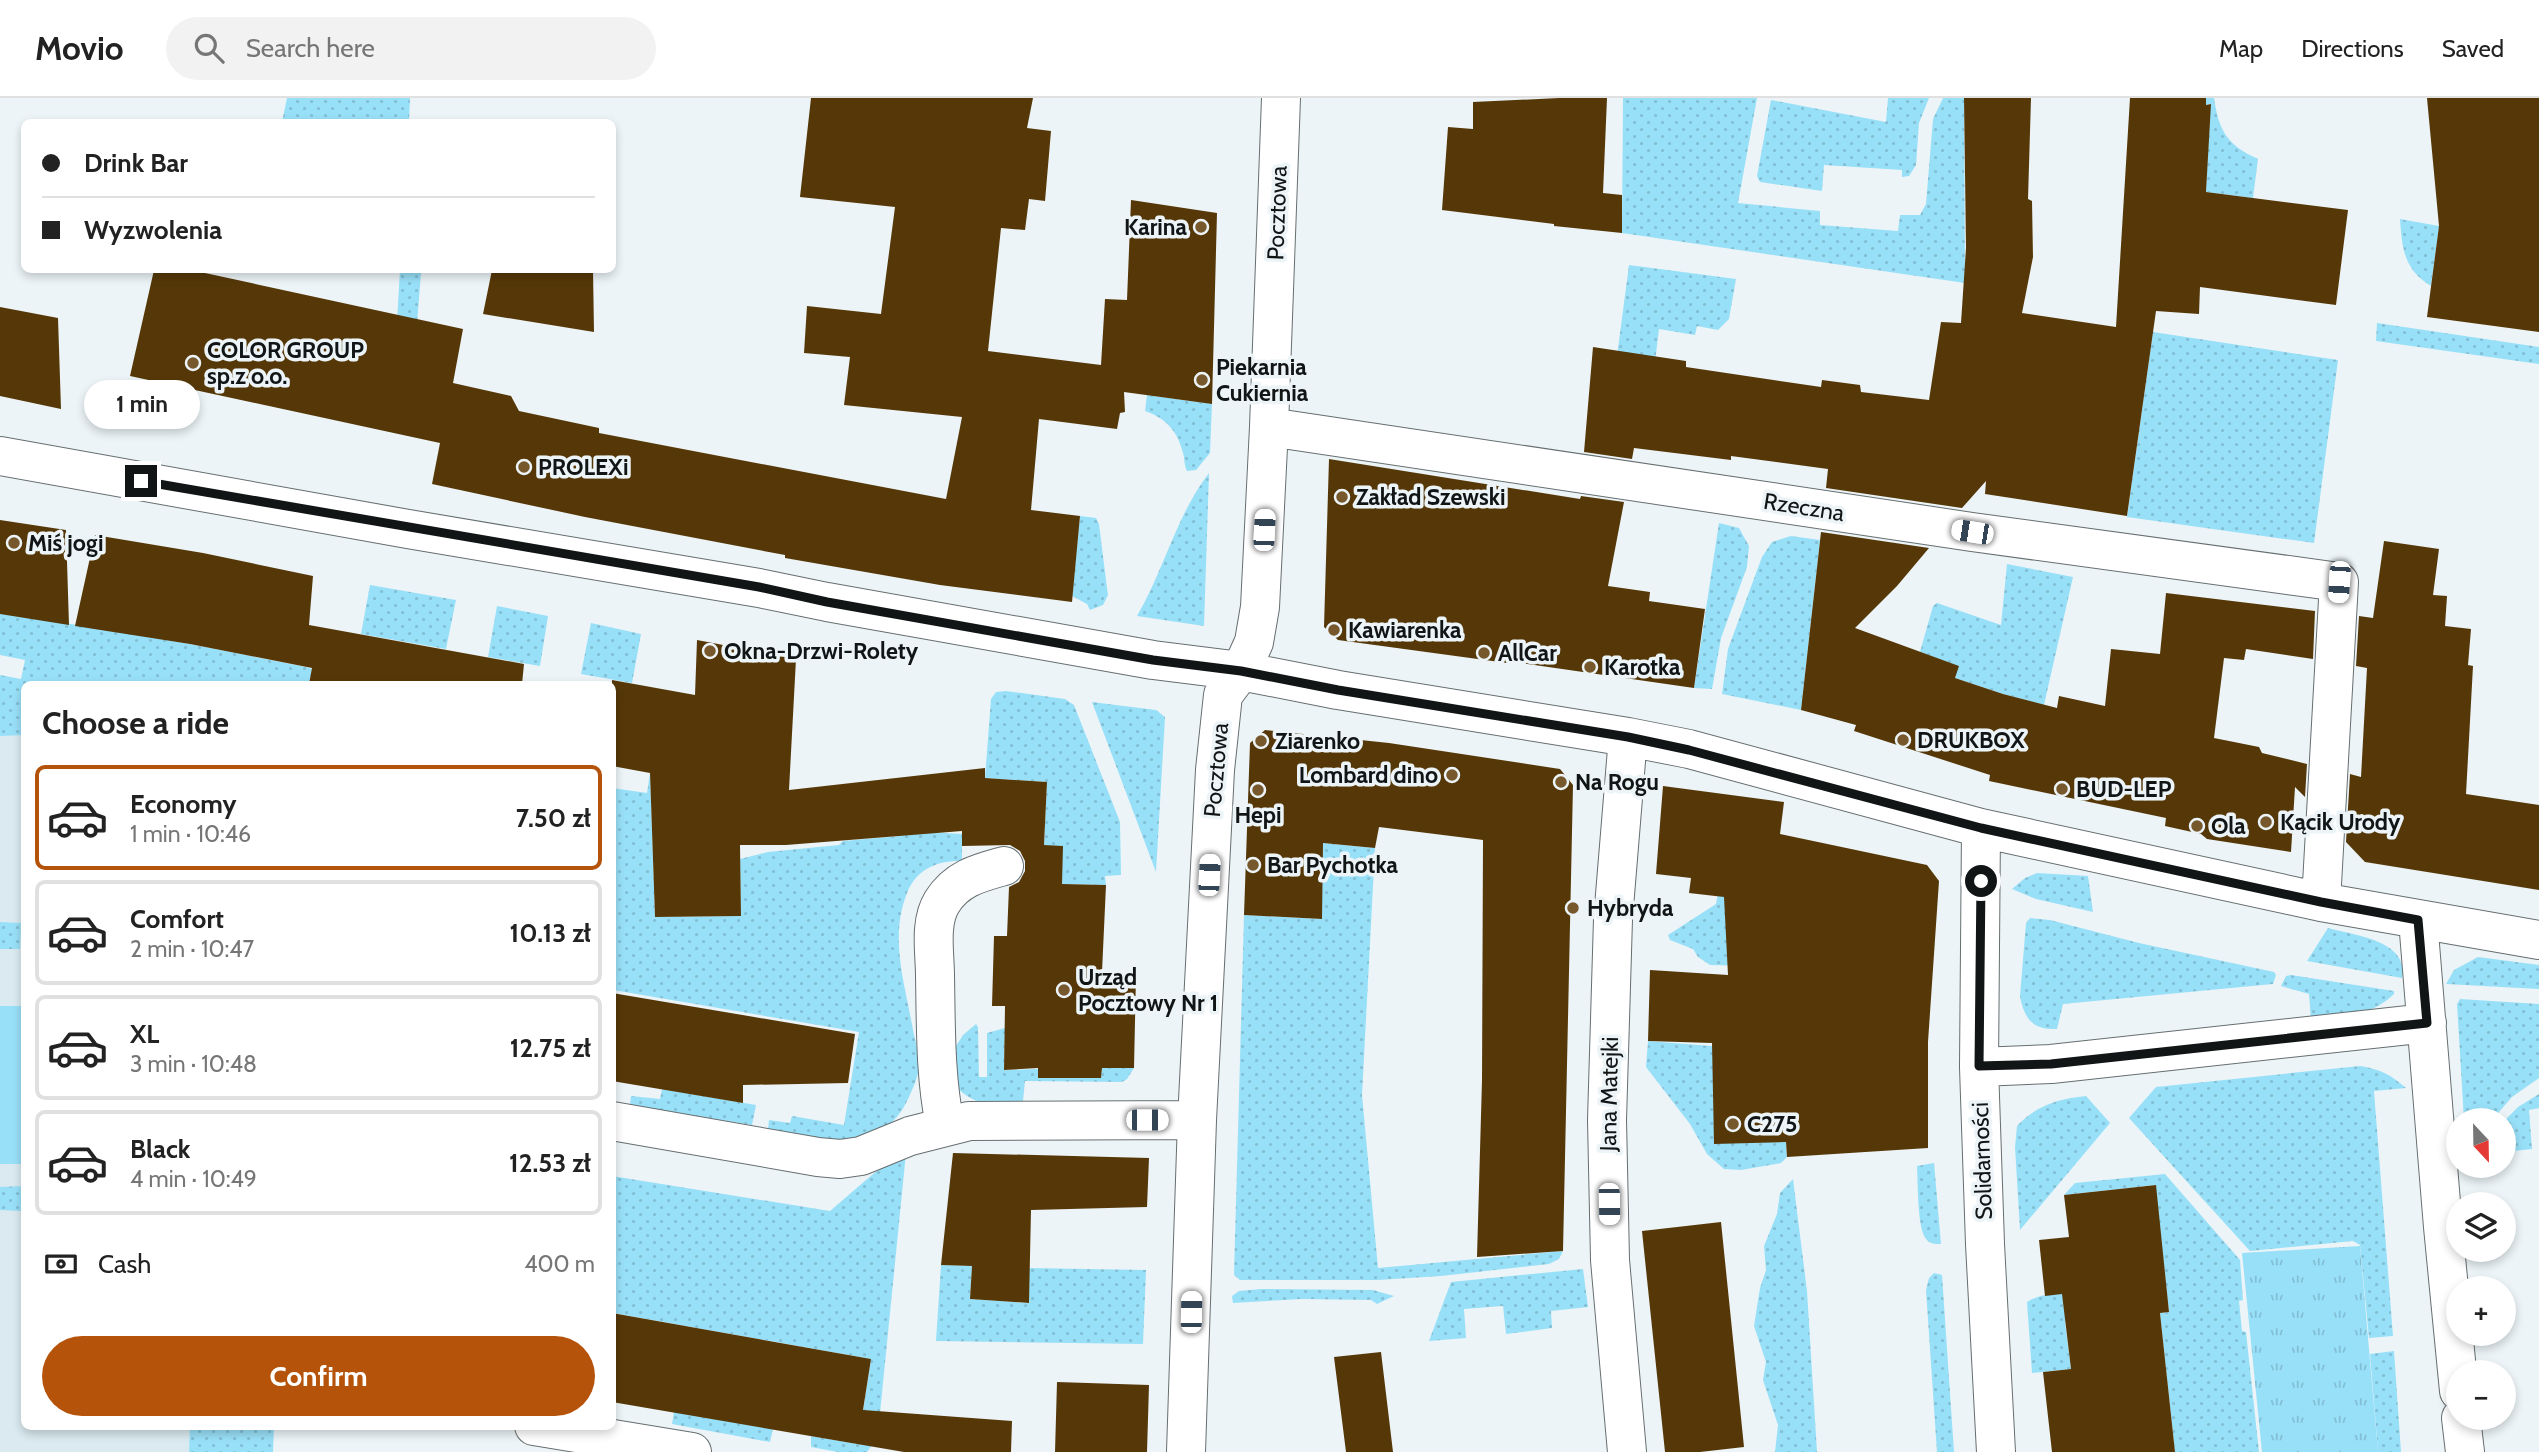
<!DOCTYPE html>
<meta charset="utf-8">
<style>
:root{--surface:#fff;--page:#f2f2f2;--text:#222;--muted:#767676;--line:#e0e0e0;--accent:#b45309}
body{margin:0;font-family:Cabin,sans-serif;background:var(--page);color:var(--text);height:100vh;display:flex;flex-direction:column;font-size:26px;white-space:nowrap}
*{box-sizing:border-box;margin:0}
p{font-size:23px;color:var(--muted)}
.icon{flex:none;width:38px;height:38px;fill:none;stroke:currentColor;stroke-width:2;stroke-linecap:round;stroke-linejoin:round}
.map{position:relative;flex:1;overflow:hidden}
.details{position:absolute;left:21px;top:583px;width:595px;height:749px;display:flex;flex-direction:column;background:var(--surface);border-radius:10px;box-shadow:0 4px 10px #0003}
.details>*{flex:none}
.guide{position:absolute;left:21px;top:21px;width:595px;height:154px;border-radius:10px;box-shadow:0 4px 10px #0003;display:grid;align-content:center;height:154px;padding:0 21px;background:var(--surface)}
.needle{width:46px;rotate:158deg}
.fabs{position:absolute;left:2446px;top:1010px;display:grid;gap:14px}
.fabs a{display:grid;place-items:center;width:70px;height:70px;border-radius:50%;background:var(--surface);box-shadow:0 4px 10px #0003;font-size:35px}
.end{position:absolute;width:32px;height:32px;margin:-16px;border:9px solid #121516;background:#fff;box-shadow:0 0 0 4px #fff}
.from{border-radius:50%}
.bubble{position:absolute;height:49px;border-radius:24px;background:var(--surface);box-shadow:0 4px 10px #0003;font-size:23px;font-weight:700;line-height:49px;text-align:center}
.car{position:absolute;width:21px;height:42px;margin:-21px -10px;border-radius:9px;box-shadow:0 0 5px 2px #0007;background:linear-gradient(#fff 24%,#345 0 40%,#fff 0 76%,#345 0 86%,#fff 0)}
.guide b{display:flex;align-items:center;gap:24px;height:66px;font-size:26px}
.guide b+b{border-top:2px solid var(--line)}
.guide i{width:18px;height:18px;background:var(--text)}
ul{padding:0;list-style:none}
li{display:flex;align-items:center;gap:21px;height:105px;margin:0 14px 10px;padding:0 7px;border:4px solid var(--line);border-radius:10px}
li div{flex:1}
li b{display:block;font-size:26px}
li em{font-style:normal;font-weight:700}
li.on{border-color:var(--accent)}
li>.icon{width:63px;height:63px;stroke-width:1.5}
h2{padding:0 21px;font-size:32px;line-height:84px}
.pay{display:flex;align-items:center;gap:18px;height:77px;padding:0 21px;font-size:26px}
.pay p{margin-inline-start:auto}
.primary-button{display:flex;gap:14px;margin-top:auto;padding:14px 21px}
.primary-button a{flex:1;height:80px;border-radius:42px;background:var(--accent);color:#fff;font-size:28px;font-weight:700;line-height:80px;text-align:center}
header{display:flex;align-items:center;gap:42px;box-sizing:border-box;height:98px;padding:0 35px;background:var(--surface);border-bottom:2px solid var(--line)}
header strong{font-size:33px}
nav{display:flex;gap:38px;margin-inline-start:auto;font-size:24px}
.search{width:490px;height:63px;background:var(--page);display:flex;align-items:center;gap:18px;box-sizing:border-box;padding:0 24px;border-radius:38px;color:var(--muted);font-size:26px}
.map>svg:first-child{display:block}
</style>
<header>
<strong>Movio</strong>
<div class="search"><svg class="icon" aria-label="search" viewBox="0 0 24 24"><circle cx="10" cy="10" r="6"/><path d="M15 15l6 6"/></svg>Search here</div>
<nav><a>Map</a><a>Directions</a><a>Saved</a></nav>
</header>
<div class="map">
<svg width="2539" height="1354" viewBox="0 0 2539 1354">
<defs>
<pattern id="grass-dots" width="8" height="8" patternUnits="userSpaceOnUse" patternTransform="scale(1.75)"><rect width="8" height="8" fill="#98e0f8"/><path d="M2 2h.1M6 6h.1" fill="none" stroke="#82bfd4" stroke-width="1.8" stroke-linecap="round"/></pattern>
<pattern id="park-tufts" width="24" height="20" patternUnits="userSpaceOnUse" patternTransform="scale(1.75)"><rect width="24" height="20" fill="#98e0f8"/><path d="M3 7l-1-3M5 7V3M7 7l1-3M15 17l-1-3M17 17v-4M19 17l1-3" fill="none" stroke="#82bfd4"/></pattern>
</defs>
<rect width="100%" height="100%" fill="#ecf4f7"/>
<path fill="#daeaf0" d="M0,590H24V1328H272L271,1354H0Z"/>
<path fill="url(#grass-dots)" d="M287,0H410L409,24H282Z
M1623,0H1757L1738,105L1820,113V127L1898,133L1900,117H1920L1926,106L1933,21L1943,0H1964L1965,185L1622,135Z
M1888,0H1929L1919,25L1916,67L1909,78L1902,79V72L1824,67L1822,93L1760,84L1757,78L1771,2L1886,24Z
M2206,0H2214C2219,33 2227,47 2258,61L2253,100L2206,94L2210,6L2206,7Z
M2400,121L2439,128L2431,188C2404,172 2402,150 2400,121Z
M1629,167L1736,181L1729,221L1718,232L1697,228L1695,237L1659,231L1655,264L1617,258Z
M400,172L421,175L409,327L391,325Z
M2377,225L2539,249V266L2376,243Z
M2153,234L2338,262L2314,445L2127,419Z
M1147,297L1212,306L1210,355L1196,372L1187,373C1184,367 1185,362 1183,355C1178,334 1166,320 1145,313Z
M1209,375L1204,528L1137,518C1164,472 1176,418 1209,375Z
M1080,418L1096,420L1099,426L1107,490L1108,497L1103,507L1090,512L1087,506L1072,498Z
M1719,425L1739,430L1749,448L1747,469L1721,540L1712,591L1694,590Z
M1791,438L1820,442L1801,612L1722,596L1728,551L1762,459L1772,444Z
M2007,466L2073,479L2044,607L2003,596L1955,580L1958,568L1928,557L1916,568L1933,508L1937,505L2001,527Z
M370,487L456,502L446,551L361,536Z
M497,508L548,518L540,568L488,559Z
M0,514L190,546L306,569L312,571L309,586H24V637L0,638V577L21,581L25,562L0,557Z
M591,525L641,536L632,585L581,576Z
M1006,593L1065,601L1074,607L1120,724L1121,777L1105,778L1106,787L1062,786L1044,747L1047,684L985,680L991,601L996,594Z
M1092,604L1156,612L1165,619L1156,774Z
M650,675L655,819L741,818L740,761L768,754L839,747L843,743L901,738L911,733L962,736V763C938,762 916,771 907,795C889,840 905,886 913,932C915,943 920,957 919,969C918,979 913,990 909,999C895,1030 875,1039 842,1043C824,1045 787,1034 768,1031L769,1022L790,1025L792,1018L844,1027L859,934L613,892L612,690L647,695Z
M1312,744L1375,750L1362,997L1378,1170L1563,1153L1559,1161L1549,1166L1441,1178L1378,1182H1240L1234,1177L1244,817L1322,821V792L1311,791Z
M2037,775L2088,778L2093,814L2036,801L2012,791L2025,780Z
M1720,784L1758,868L1710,867L1698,859L1693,851L1670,842L1668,837L1716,806Z
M2030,820L2050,822L2139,845L2274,874L2276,877L2273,886L2063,906L2057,931C2033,932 2024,921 2020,898L2026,825Z
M0,824L21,825L20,851H0Z
M2328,830C2352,837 2410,842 2402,880L2307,863Z
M2478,859L2539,867V891L2446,886L2454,872Z
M2291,877L2394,893V896C2368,920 2345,918 2311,922L2309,896L2281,888L2286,878Z
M2460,901L2539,906V980L2512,999L2492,1022H2464L2457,906Z
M976,926L978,929L979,979H987V935L1005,930L1004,972L1038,971V979L1101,980L1102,970H1134L1127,981L1122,984L1025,983L1023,1003C998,1013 967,1006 952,983C948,978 949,967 948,961L963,937Z
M1728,941L1784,1014L1787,1059L1781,1065L1741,1072L1724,1071L1707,1056L1690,1026L1646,969L1648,943L1711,948Z
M2360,968C2380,971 2391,977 2406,990L2374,993L2393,1238L2369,1240L2360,1147L2353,1143L2250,1153L2129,1020L2156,989Z
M662,991L756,1007L752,1027L630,1007L631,998L660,1001Z
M2539,996V1010L2529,1012L2532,1051L2504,1054V1023L2518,1009Z
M2086,998L2110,1025L2020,1132L2015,1049L2017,1028C2037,1007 2058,1001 2086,998Z
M906,1055L879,1325L875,1343L867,1354H838L811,1349V1338L858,1346L871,1261L613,1215L612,1078L830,1113L887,1064Z
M1934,1065L1941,1146C1935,1146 1930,1146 1926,1141C1917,1130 1918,1083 1917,1068Z
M2165,1076L2240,1162L2243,1202L2239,1203L2242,1233L2246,1234L2259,1354H2175L2160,1215L2169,1214L2155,1087L2064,1097L2075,1085Z
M1793,1081L1807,1193L1817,1354H1775L1778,1327L1763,1282L1766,1264L1754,1228L1760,1190L1766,1172L1764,1148L1777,1116L1780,1095Z
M24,1088V1130H21V1113L0,1112V1089Z
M941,1167L972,1168L970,1201L1028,1205L1029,1170L1146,1172L1143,1246L936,1243Z
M1583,1171L1588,1209L1551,1213L1552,1230L1506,1236L1503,1208L1464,1211L1466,1240L1429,1243L1451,1184Z
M1934,1175L1942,1177L1954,1354H1937L1926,1192L1929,1180Z
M1261,1191L1373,1192L1394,1198L1377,1206L1371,1202L1301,1201L1233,1205L1232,1198L1239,1193Z
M2074,1195L2065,1225L2071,1271L2032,1275L2027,1204C2040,1195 2059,1196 2074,1195Z
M2394,1253L2401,1354H2378L2370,1256Z
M674,1314L773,1331L770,1344L672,1326Z
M190,1328H274L273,1354H189Z"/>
<path fill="url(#park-tufts)" d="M2360,1148L2378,1354H2262L2242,1155Z"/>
<path fill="#98e0f8" d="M0,908H24V1066H0Z"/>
<path fill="#563808" d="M811,0H1033L1027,30L1051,33L1045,103L1029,101L1025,132L1001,130L988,253L1101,267L1105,201L1127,202L1131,102L1217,115L1212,306L1124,294L1125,314L1120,315L1117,331L1039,321L1031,412L1080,418L1072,504L940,487L785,460V457L585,419L432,386L440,345L130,278L154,172H191L463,231L453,285L511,298L519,313L599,330V335L946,401L962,319L844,307L850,259L804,255L807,208L881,216L895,109L800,99Z
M1559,0H1607L1603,95L1622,97V135L1554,128V126L1442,112L1448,29L1473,31V4Z
M1964,0H2031L2028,101L2032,103L2033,159L2022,215L2116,229L2130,0H2206V7L2211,6L2206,94L2348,112L2336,207L2200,189L2199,216L2156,213L2127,418L1985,396L1986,383L1962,410L1826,390L1828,371L1731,358V362L1634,350L1632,361L1584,354L1593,249L1686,263V269L1821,289L1822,282L1860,287L1861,294L1929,302L1941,224L1961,225L1966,150Z
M2427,0H2539V234L2427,219L2439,128Z
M492,172H593L594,234L483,216Z
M0,209L58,220L61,311L0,298Z
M1329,361L1580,401L1581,398L1624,404L1608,488L1650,494L1649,503L1705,511L1694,590L1507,563V565L1338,542L1324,529Z
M0,422L66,432L69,527L0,516Z
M1821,434L1929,450L1897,488L1855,530L1959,568L1955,580L2003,596L2057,610L2059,598L2105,608L2111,551L2160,556L2166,495L2315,513L2313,561L2246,551L2244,562L2224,560L2214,640L2259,649L2262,655L2307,666L2305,699L2295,689L2291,754L2207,741L2201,736L2165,728L2166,720L1989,683L1990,677L1854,633L1856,627L1801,612Z
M95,437L203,455L313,478L309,527L524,566L522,586H309L312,570L190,546L75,528Z
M2384,443L2439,451L2433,497L2447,498L2445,528L2471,531L2468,567L2473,568L2466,696L2539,707V792L2365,764L2346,744L2350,676L2361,679L2367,570L2356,568L2359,518L2373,520Z
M697,542L796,561L789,692L985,670V680L1047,684L1044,747L1063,748L1062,786L1106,787L1102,874L1136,877L1134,970H1102L1101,980H1038V970L1004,972L1005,908H992L994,838H1007L1009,789L1019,784L1025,773V763L1020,753L1010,747L962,748V733L786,747H740L741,818L655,819L650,675L612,668V582L695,597Z
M1265,632L1389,645L1560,671L1573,687L1563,1153L1477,1159L1482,982L1483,742L1379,729L1375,750L1323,745L1322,821L1244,817L1250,645Z
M1663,688L1784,704L1780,736L1927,767L1939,783L1928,944V1050L1787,1059L1786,1044L1714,1046L1712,945L1648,943L1650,872L1728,877L1724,799L1689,795L1691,780L1656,776Z
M612,895L855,936L848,985L743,987V1005L612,983Z
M953,1055L1149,1060L1147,1109L1031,1112L1029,1205L970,1201L972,1168L941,1167Z
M2156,1087L2169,1214L2160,1215L2175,1354H2052L2043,1274L2071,1271L2062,1196L2045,1198L2039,1142L2069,1139L2064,1097Z
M1721,1124L1744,1349L1700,1354H1665L1642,1133Z
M612,1215L871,1261L863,1312L1012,1323L1011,1354H904L612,1304Z
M1381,1254L1393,1354H1346L1334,1259Z
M1057,1284L1149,1287L1147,1354H1055Z"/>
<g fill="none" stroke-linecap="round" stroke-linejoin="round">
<g stroke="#676e70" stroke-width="40">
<path id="minor" d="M1269,329L1972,434L2339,484L2321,804
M0,358L408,431L759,490L827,504L1153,562L1241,573L1338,592L1628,639L1689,651L1981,730L2321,804L2539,842
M1981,730L1979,969L1985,1146L1996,1354
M2418,822L2443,1129L2459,1293
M1979,969L2051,966L2427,925
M612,1023L818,1059L840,1061L861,1058L910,1038L969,1023L1197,1022
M945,1027C935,978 936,929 935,878C935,855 929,825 942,804C957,780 979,775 1004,768
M2461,1320L2465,1354
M534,1328L692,1354
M1186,1354L1197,1022L1215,672L1223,597L1241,573L1254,544L1260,509L1269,329L1281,0
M1627,1354L1610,1162L1607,1022L1613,821L1628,639"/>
</g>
<use href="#minor" stroke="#fff" stroke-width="38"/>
</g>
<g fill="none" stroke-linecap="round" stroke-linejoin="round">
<path stroke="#121516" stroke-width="9" d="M141,383L759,489L827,504L1153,562L1241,573L1338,592L1628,639L1689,652L1981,730L2321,804L2418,822L2427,925L2051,966L1979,968L1981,783"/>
</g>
<g fill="#77582d" stroke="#ecf4f7" stroke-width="2.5">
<circle cx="1201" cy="129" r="7"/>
<circle cx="193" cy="265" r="7"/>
<circle cx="1202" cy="282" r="7"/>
<circle cx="524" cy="369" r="7"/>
<circle cx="1342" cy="399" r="7"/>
<circle cx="14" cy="445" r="7"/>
<circle cx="1334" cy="532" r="7"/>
<circle cx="710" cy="553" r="7"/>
<circle cx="1484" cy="555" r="7"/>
<circle cx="1590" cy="569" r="7"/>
<circle cx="1903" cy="642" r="7"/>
<circle cx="1261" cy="643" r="7"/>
<circle cx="1452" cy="677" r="7"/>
<circle cx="1561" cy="684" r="7"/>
<circle cx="2062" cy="691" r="7"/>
<circle cx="1258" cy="692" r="7"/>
<circle cx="2266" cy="724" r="7"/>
<circle cx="2197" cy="728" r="7"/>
<circle cx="1253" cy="767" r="7"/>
<circle cx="1573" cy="810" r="7"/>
<circle cx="1064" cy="892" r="7"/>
<circle cx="1733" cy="1026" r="7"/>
</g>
<g text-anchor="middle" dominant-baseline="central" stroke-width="7" stroke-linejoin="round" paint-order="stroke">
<g font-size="23" fill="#121516" stroke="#ecf4f7">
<text transform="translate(1277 115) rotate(-88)">Pocztowa</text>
<text transform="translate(1804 409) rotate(9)">Rzeczna</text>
<text transform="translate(1216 672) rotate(-85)">Pocztowa</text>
<text transform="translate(1609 996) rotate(-89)">Jana Matejki</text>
<text transform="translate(1982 1063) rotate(-92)">Solidarności</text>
</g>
<g font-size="23" font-weight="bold" fill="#121516" stroke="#ecf4f7" text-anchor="start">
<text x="1187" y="129" text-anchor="end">Karina</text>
<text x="207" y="252">COLOR GROUP<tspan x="207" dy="26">sp.z o.o.</tspan></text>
<text x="1216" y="269">Piekarnia<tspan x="1216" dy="26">Cukiernia</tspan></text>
<text x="538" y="369">PROLEXi</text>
<text x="1356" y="399">Zakład Szewski</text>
<text x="28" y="445">Miś jogi</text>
<text x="1348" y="532">Kawiarenka</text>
<text x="724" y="553">Okna-Drzwi-Rolety</text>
<text x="1498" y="555">AllCar</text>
<text x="1604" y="569">Karotka</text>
<text x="1917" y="642">DRUKBOX</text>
<text x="1275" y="643">Ziarenko</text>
<text x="1438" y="677" text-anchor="end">Lombard dino</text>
<text x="1575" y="684">Na Rogu</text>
<text x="2076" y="691">BUD-LEP</text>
<text x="1258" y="717" text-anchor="middle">Hepi</text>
<text x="2280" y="724">Kącik Urody</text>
<text x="2211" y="728">Ola</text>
<text x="1267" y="767">Bar Pychotka</text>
<text x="1587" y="810">Hybryda</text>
<text x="1078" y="879">Urząd<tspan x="1078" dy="26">Pocztowy Nr 1</tspan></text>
<text x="1747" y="1026">C275</text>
</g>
</g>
</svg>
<div class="fabs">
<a><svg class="needle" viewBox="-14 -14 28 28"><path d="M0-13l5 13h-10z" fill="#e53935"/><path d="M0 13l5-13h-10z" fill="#767676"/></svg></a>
<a><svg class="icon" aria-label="layers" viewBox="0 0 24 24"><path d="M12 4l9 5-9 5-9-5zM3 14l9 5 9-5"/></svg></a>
<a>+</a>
<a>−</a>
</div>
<i class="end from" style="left:1981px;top:783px"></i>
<i class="end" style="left:141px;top:383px"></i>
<div class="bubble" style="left:84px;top:282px;width:116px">1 min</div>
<i class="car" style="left:1264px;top:432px;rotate:3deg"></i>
<i class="car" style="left:1972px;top:434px;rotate:279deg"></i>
<i class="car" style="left:2339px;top:484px;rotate:184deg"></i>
<i class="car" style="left:1209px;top:777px;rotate:3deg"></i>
<i class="car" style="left:1147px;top:1022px;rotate:90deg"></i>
<i class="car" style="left:1609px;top:1106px;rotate:179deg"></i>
<i class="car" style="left:1191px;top:1214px;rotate:1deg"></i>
<div class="guide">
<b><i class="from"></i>Drink Bar</b>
<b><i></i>Wyzwolenia</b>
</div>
<section class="details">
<h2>Choose a ride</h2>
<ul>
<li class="on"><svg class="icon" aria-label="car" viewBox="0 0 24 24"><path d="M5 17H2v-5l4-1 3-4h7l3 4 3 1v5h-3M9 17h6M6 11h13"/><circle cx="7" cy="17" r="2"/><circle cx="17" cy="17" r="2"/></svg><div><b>Economy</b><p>1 min · 10:46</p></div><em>7.50 zł</em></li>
<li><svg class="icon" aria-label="car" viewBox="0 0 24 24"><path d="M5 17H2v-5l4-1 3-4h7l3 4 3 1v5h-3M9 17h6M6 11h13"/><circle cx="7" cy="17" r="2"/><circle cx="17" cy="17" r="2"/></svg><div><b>Comfort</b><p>2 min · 10:47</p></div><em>10.13 zł</em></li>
<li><svg class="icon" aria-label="car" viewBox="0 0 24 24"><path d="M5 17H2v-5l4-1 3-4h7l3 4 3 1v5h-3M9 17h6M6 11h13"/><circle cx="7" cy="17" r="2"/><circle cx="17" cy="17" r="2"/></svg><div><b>XL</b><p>3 min · 10:48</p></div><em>12.75 zł</em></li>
<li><svg class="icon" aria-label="car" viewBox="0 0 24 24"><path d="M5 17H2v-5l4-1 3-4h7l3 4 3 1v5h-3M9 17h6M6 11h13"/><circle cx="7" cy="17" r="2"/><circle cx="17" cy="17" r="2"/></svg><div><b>Black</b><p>4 min · 10:49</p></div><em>12.53 zł</em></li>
</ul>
<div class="pay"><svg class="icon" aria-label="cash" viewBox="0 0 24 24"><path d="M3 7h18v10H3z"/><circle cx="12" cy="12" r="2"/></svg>Cash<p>400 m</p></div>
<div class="primary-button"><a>Confirm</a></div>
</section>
</div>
